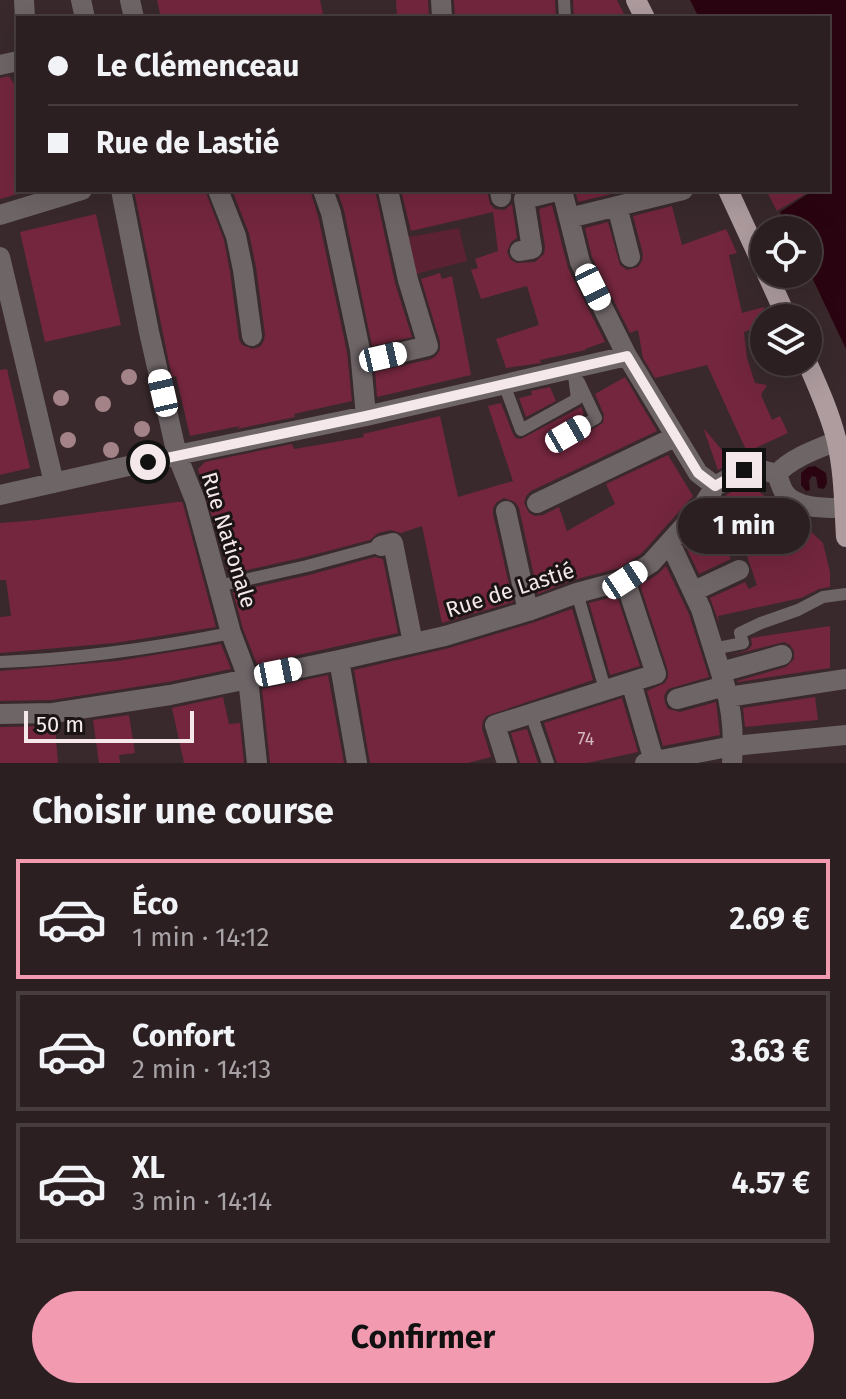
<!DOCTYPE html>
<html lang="fr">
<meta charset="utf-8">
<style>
:root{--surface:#2b1f21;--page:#33272a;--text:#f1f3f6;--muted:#a6a2a5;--line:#473d3f;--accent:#f29aaf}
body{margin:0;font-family:"Fira Sans",sans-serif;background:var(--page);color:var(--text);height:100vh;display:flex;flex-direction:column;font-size:30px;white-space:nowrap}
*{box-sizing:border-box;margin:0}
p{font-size:26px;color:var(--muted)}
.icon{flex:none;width:44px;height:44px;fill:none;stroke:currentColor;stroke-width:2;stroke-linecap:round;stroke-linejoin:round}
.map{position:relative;height:763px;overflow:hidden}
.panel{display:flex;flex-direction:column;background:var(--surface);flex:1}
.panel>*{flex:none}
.top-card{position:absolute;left:16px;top:16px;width:814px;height:176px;border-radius:0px;box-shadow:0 8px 32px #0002,0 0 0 2px var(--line);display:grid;align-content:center;height:176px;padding:0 32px;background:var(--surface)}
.fabs{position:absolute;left:750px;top:216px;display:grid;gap:16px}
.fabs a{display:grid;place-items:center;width:72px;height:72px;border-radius:50%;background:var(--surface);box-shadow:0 8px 32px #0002,0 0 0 2px var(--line);font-size:40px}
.scale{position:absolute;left:24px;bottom:20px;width:170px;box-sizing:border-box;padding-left:8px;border:4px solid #f4e8ea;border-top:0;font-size:22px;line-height:28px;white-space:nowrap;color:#f4e8ea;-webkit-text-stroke:6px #1b1415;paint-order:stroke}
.end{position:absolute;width:36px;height:36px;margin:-18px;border:10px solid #f4e8ea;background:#111;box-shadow:0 0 0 4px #111}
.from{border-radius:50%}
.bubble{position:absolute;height:56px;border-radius:28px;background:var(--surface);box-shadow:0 8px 32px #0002,0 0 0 2px var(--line);font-size:26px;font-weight:700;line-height:56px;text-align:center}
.car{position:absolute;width:24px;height:48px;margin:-24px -12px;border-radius:10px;box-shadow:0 0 6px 2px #0007;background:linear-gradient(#fff 24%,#345 0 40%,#fff 0 76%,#345 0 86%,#fff 0)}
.top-card b{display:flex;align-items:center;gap:28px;height:76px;font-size:30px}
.top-card b+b{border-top:2px solid var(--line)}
.top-card i{width:20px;height:20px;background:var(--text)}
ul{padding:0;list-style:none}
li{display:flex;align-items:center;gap:24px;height:120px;margin:0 16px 12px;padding:0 16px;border:4px solid var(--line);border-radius:0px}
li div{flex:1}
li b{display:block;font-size:30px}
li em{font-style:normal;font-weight:700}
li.active{border-color:var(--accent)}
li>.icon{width:72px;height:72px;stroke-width:1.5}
h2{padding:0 32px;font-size:36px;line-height:96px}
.primary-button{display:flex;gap:16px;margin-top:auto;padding:16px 32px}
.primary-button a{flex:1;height:92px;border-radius:48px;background:var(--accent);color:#111;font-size:32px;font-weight:700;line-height:92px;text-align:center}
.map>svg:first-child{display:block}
</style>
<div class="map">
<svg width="846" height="763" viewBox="0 0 846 763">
<rect width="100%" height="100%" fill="#39292c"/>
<path fill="#5c2133" d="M459,228L467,261L412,275L403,238Z"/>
<path fill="#2b0411" d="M690,0H846V349L808,269V230H789L780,212L814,190H828V18H699Z
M815,466L826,473L827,483L824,489L818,488L816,477L812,476L809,481L810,490L806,491L801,485V473L808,467Z"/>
<path fill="#73263e" d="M157,0H320L324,18H161Z
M396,0H428L429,18H397Z
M454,0H555L556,18H455Z
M573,0H617L626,18H574Z
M9,76L18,90V194L0,199V78Z
M134,190H205L224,240L230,272L239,339L242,345L253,349L261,346L264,340L265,334L256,267L249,233L232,190H310L318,216L347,352L352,401L294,414L295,417L237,429L240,426L190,436L176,376L172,377L162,329Z
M337,190H375L395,283L412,337L372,346L344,210Z
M401,190H487L490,204L495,209L504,210L512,204L517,238L511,242L507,252L510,259L516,263L535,262L544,254L545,247L539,209L552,205L568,268L605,342L585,349L586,350L540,360L541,363L506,368L496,339L539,325L527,286L481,299L471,270L478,268L475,259L498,251L493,212L411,231Z
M575,190H628L578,202Z
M766,190H812L777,211Z
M672,206L682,245L726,229L737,253L729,255L742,313L764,307V325L744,332L747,358L755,383L767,385L761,395L772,420L780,416L788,433L747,452L707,365L655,378L643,358L638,330L630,333L592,257L585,228L608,222L620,265L627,270L638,267L642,261L643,254L633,216Z
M96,214L121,325L45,342L20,232Z
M440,273L442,279L452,276L471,375L377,397L375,372L431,359L436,356L440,350V342L421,279Z
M7,369L30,468L0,475V370Z
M625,377L657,431L531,491L526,496L524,503L529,513L535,516L543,515L559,507L567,531L615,504L606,484L668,455L693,496L642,553L620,568L573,580L538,594L519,508L515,502L504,498L497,502L493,508V514L513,602L442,623L422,526L401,533L391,530L378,533L370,540L305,557L229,574L198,469L205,462L292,444L294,449L364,437L363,434L440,416L458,497L513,481L488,406L501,403L513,434L516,438L521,439L581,407L584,414L560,430L561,439L569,443L603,423L604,415L595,394Z
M550,387L556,401L526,417L519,398L532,395L531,391Z
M704,430H705L732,462L718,470Z
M747,483H751L768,500L806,527L823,543L830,572V587L819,589L801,598L718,616L719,623L710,598L745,582L749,589L757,585L726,495Z
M177,502H182L183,504L216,627L115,643L0,653V617L11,616L6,580H0V523L37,520Z
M707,520L731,559L699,574L685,545Z
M375,557L383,559L398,633L257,664L243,629L233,592L309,575Z
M666,566L689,614L709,677L668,689L664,696L665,703L668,709L680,712L716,702L720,735L663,746L647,691L665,683L668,677V671L640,585L658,574Z
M617,596L640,666L610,675L589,603Z
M572,609L593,680L486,716L483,721L482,728L491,757L468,763H370L354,670L449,648L532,623Z
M830,626V668L738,682L737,681L786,667L794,659V651L790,645L784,642L729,656L748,650L752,645L751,638Z
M221,644L231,669L168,682L52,700L0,701V671L117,661Z
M328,675L344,763H270L262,689Z
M223,697L229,724L240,723L244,763H184L172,708Z
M815,697L818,720L745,727L743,708Z
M622,698L638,752L587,763H557L544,723Z
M129,715L135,753L119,755L120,763H99L93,720Z
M55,726L58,763H0V727Z
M527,729L538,763H520L511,733Z"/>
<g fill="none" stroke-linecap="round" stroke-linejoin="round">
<path stroke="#6e6567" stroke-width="12" d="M564,0L565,18
M504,384L521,430L577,399L573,368
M568,434L596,418L579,382
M218,586L307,566L381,546
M577,593L605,689
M713,649L743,643L740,633L761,623L798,610L823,597L846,594
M0,662C78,659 155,648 231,633
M531,714L548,763"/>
<path stroke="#6e6567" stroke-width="20" d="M24,0L25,18
M81,0L85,18
M130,0L134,18
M441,0L442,18
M0,65L18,61
M121,190L149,332L177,455L195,500L231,633L248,678L257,763
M218,190L236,236L243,270L252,336
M323,190L331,213L360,350L366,416
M500,190L501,197
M562,190L580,262L627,356L698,473L715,486
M617,206L630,257
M0,215L82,190
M569,218L683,190
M520,251L532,249L524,199L561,190
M0,257L54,483
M361,362L428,346L408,280L388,190
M777,474C779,480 781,487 784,492C795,509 826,508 844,508
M777,474C791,458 817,449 837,441
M0,495L177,455L366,416L627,356
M537,503L675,437
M506,511L528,611
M670,543L701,609L725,686C732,710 734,738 732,763
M381,546L393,543L413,643
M625,580L656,674L631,682L654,761
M694,591L739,570
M339,660L357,763
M721,672L782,655
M728,697L846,679
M677,699L725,686
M0,714L53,713L170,695L339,660L445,636L528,611L577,593L625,580L651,563L704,504L715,486L744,470H761L777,474
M507,763L495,725L631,682
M645,763L733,746L846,735"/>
<path stroke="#ae9c9f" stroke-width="20" d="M636,0L645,18
M728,190L764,268
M767,274L787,318
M807,362C818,387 829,411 836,438C844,470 844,504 846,537"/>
</g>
<g fill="#a38288">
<circle cx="129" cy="377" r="8"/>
<circle cx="61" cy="398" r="8"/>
<circle cx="103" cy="404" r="8"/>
<circle cx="142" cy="429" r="8"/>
<circle cx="68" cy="440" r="8"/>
<circle cx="111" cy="450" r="8"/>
</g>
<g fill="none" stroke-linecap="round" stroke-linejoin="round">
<path stroke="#f4e8ea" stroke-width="10" d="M148,462L366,416L627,356L698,473L715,486L744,470"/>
</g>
<g text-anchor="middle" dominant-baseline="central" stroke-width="6" stroke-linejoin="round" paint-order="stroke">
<g font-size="18" fill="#d4b8bf">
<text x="586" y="739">74</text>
</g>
<g font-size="22" fill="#f4e8ea" stroke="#1b1415">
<text transform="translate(229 540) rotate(73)">Rue Nationale</text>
<text transform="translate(510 590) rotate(-18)">Rue de Lastié</text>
</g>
</g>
</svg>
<div class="fabs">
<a><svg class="icon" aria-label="locate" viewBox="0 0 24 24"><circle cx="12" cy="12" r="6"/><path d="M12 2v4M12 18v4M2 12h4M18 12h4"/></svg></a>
<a><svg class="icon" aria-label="layers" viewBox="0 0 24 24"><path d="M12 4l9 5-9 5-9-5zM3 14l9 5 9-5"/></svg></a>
</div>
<div class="scale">50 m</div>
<i class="end from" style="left:148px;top:462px"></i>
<i class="end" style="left:744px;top:470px"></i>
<div class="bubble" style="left:678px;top:498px;width:132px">1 min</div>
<i class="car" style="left:593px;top:287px;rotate:154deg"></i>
<i class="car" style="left:383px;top:357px;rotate:77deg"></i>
<i class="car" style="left:163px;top:393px;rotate:347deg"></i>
<i class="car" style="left:568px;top:434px;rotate:60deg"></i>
<i class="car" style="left:625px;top:580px;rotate:57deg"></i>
<i class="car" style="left:278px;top:672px;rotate:79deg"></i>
<div class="top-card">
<b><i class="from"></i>Le Clémenceau</b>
<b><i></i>Rue de Lastié</b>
</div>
</div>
<section class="panel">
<h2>Choisir une course</h2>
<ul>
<li class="active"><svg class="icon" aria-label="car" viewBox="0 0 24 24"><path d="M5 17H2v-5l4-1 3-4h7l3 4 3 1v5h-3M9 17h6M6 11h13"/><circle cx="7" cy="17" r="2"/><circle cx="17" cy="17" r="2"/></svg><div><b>Éco</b><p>1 min · 14:12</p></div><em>2.69 €</em></li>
<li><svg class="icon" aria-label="car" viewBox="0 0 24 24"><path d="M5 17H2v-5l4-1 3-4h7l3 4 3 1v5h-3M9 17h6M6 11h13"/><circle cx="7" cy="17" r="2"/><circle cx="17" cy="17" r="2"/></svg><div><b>Confort</b><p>2 min · 14:13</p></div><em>3.63 €</em></li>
<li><svg class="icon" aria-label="car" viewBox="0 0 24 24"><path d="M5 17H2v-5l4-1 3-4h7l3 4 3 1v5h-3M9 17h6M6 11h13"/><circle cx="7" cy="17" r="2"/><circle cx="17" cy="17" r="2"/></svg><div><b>XL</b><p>3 min · 14:14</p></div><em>4.57 €</em></li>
</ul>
<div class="primary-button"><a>Confirmer</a></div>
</section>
